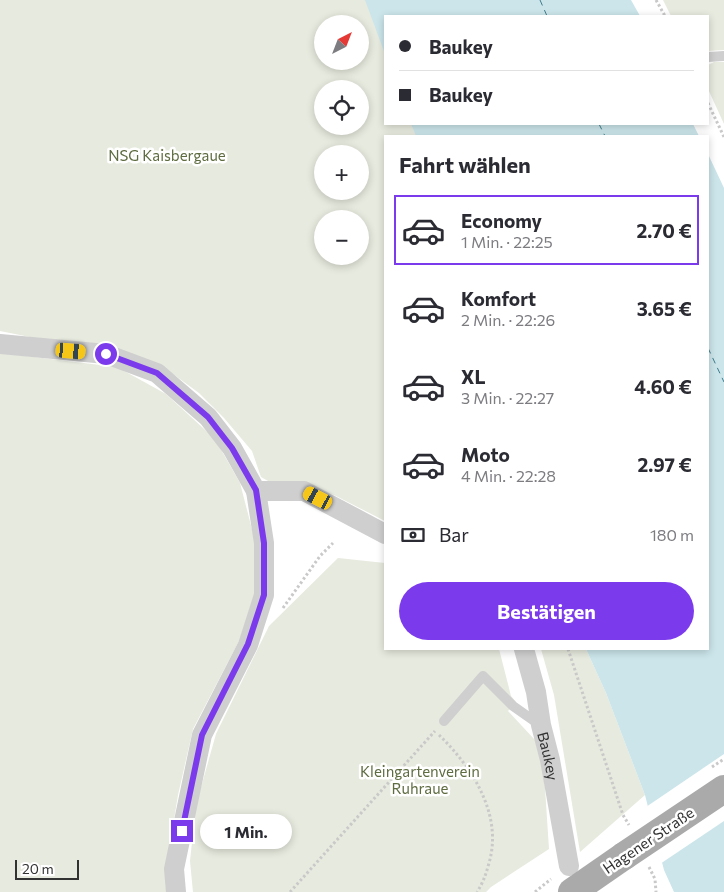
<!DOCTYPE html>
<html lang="de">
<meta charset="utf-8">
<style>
:root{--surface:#fff;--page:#f7f7f7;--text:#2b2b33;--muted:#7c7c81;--line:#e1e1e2;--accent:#7c3aed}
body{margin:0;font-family:Commissioner,sans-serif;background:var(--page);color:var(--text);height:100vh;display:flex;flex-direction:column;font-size:19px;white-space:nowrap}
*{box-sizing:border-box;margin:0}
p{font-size:16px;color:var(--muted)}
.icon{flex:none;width:28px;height:28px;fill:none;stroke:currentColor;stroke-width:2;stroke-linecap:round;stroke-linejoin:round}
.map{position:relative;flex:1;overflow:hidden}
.sheet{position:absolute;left:384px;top:135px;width:325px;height:515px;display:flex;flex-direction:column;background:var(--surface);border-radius:0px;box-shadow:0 2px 8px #0003}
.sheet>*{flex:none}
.top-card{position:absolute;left:384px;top:15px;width:325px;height:110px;border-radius:0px;box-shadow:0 2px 8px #0003;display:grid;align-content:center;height:110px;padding:0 15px;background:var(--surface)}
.needle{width:32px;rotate:42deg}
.controls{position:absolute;left:314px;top:15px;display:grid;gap:10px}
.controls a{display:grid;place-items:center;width:55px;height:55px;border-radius:50%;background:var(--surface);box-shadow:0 2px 8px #0003;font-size:25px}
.scale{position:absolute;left:15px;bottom:12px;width:64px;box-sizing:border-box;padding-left:5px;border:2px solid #323232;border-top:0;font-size:14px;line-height:18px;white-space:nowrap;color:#323232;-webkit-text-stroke:4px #fff;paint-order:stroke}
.end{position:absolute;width:22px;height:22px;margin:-11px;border:6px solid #7c3aed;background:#fff;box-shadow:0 0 0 2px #fff}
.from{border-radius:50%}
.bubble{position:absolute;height:35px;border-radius:18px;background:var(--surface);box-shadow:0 2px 8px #0003;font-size:16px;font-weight:700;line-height:35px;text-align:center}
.car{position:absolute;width:15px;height:30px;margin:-15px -8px;border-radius:6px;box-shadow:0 0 4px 1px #0007;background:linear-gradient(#f5c518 24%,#345 0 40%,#f5c518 0 76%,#345 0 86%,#f5c518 0)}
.top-card b{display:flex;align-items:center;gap:18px;height:48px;font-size:19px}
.top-card b+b{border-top:1px solid var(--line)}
.top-card i{width:12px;height:12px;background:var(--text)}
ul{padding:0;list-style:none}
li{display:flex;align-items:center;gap:15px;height:70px;margin:0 10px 8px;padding:0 5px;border:2px solid transparent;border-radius:0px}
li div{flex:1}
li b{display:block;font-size:19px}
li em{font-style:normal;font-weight:700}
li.current{border-color:var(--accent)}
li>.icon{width:45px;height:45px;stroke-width:1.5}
h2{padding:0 15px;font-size:22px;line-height:60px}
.pay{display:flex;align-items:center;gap:12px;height:55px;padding:0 15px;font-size:19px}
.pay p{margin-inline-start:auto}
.action{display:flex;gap:10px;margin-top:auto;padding:10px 15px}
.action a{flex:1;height:58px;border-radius:30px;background:var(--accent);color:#fff;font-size:20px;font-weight:700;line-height:58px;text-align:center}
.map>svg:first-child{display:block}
</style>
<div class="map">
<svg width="724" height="892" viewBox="0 0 724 892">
<rect width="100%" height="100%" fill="#fff"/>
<path fill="#e7eade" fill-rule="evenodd" d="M0,0H415L385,16V124H426L430,136H385V521L336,496L304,483L268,481L261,477L252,451L224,418L199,393L173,374L30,337L0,331ZM322,24H360V61H322ZM322,89H360V126H322ZM322,154H360V191H322ZM322,219H360V256H322Z
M663,0H724V50L708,51V16H671Z
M714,62H724V124L708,89V65Z
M0,353L117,367L166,394L215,439L240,483L254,537L256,589L240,639L193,729L178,795L166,868L168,892H0Z
M338,558L385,563V649H499L511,696L516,702L508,711L535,740L543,758L549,849L491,887L486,892H193L190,861L196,805L216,734L269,626Z
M541,649H586L606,693L645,795L580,852L554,695Z"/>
<path fill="#cbe5ea" d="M365,0H631L640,16H385V54Z
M411,124H693L699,136H416Z
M708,154L724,188V892H674L664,870L645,795L606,693L586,649H708Z"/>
<path fill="#fff" d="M724,754V821L660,864L646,807Z"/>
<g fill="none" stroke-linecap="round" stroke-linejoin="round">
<path stroke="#3f7d8c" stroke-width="1" stroke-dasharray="6 5" stroke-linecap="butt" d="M540,0L547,16
M599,124L605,136
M708,348L724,382"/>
<path stroke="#c9c9c9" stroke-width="3" stroke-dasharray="2.5 2.5" stroke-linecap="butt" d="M656,0L665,16
M708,103L724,137
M283,608L320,556L333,543
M568,649L623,815L629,825
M439,735C473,768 503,815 489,863C486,874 483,883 477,892
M649,867L655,879L656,892
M290,892L435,731
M535,892L551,879"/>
<path stroke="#cfcfcf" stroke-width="10" d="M708,57L724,56
M444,721L483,676L513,706L540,725"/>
<g stroke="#cfcfcf" stroke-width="20">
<path d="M0,344L106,354L157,373L208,417L232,448L256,491L264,543V595L248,645L202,735L174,869L176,892"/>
<path d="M256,491H304L385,534"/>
<path id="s1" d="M524,649L536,692L541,725L550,760L569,866"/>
</g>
<path stroke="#aaa" stroke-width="28" d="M572,892L624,856"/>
<path stroke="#c9c9c9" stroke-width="3" stroke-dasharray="2.5 2.5" stroke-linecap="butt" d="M712,767L724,759"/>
<path stroke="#aaa" stroke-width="28" d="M624,856L724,789"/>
</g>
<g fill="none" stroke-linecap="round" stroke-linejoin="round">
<path stroke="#7c3aed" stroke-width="6" d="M106,354L157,373L208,417L232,448L256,490L264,543V595L248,644L202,735L182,831"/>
</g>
<g text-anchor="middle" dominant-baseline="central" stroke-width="5" stroke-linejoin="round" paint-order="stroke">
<g font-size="15" fill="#5e6c40" stroke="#fff">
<text x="167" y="155">NSG Kaisbergaue</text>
<text x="420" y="771">Kleingartenverein<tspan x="420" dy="17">Ruhraue</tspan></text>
</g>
<g font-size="15" fill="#323232" stroke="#fff">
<text stroke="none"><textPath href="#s1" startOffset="110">Baukey</textPath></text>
<text transform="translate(648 840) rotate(-34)">Hagener Straße</text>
</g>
</g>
</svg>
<div class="controls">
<a><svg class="needle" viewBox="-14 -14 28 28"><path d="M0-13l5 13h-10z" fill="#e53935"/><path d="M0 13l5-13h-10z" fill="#7c7c81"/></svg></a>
<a><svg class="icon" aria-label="locate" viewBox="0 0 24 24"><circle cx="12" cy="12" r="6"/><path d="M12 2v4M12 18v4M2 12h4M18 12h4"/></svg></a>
<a>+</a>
<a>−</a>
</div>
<div class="scale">20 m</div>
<i class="end from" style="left:106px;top:354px"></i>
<i class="end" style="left:182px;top:831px"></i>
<div class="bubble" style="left:200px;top:814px;width:92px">1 Min.</div>
<i class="car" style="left:71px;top:351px;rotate:95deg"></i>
<i class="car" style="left:318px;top:498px;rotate:298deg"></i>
<div class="top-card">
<b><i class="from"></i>Baukey</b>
<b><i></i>Baukey</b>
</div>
<section class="sheet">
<h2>Fahrt wählen</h2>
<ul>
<li class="current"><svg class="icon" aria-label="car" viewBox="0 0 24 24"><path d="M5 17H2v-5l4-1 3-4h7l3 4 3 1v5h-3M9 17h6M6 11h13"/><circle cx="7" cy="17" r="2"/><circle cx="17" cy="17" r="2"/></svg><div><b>Economy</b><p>1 Min. · 22:25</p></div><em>2.70 €</em></li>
<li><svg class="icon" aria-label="car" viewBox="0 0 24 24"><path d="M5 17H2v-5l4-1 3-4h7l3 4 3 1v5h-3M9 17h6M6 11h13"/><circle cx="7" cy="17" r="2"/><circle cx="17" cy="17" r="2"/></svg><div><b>Komfort</b><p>2 Min. · 22:26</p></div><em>3.65 €</em></li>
<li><svg class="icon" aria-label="car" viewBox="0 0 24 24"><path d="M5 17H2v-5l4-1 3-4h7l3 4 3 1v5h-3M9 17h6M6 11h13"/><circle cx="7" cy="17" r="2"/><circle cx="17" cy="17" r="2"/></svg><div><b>XL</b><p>3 Min. · 22:27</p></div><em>4.60 €</em></li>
<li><svg class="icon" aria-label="car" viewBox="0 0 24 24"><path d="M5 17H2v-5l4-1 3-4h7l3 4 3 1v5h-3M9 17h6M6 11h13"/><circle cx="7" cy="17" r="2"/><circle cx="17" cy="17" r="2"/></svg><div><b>Moto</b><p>4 Min. · 22:28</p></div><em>2.97 €</em></li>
</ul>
<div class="pay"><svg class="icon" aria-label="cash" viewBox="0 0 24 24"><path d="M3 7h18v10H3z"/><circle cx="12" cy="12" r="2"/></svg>Bar<p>180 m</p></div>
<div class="action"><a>Bestätigen</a></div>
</section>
</div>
